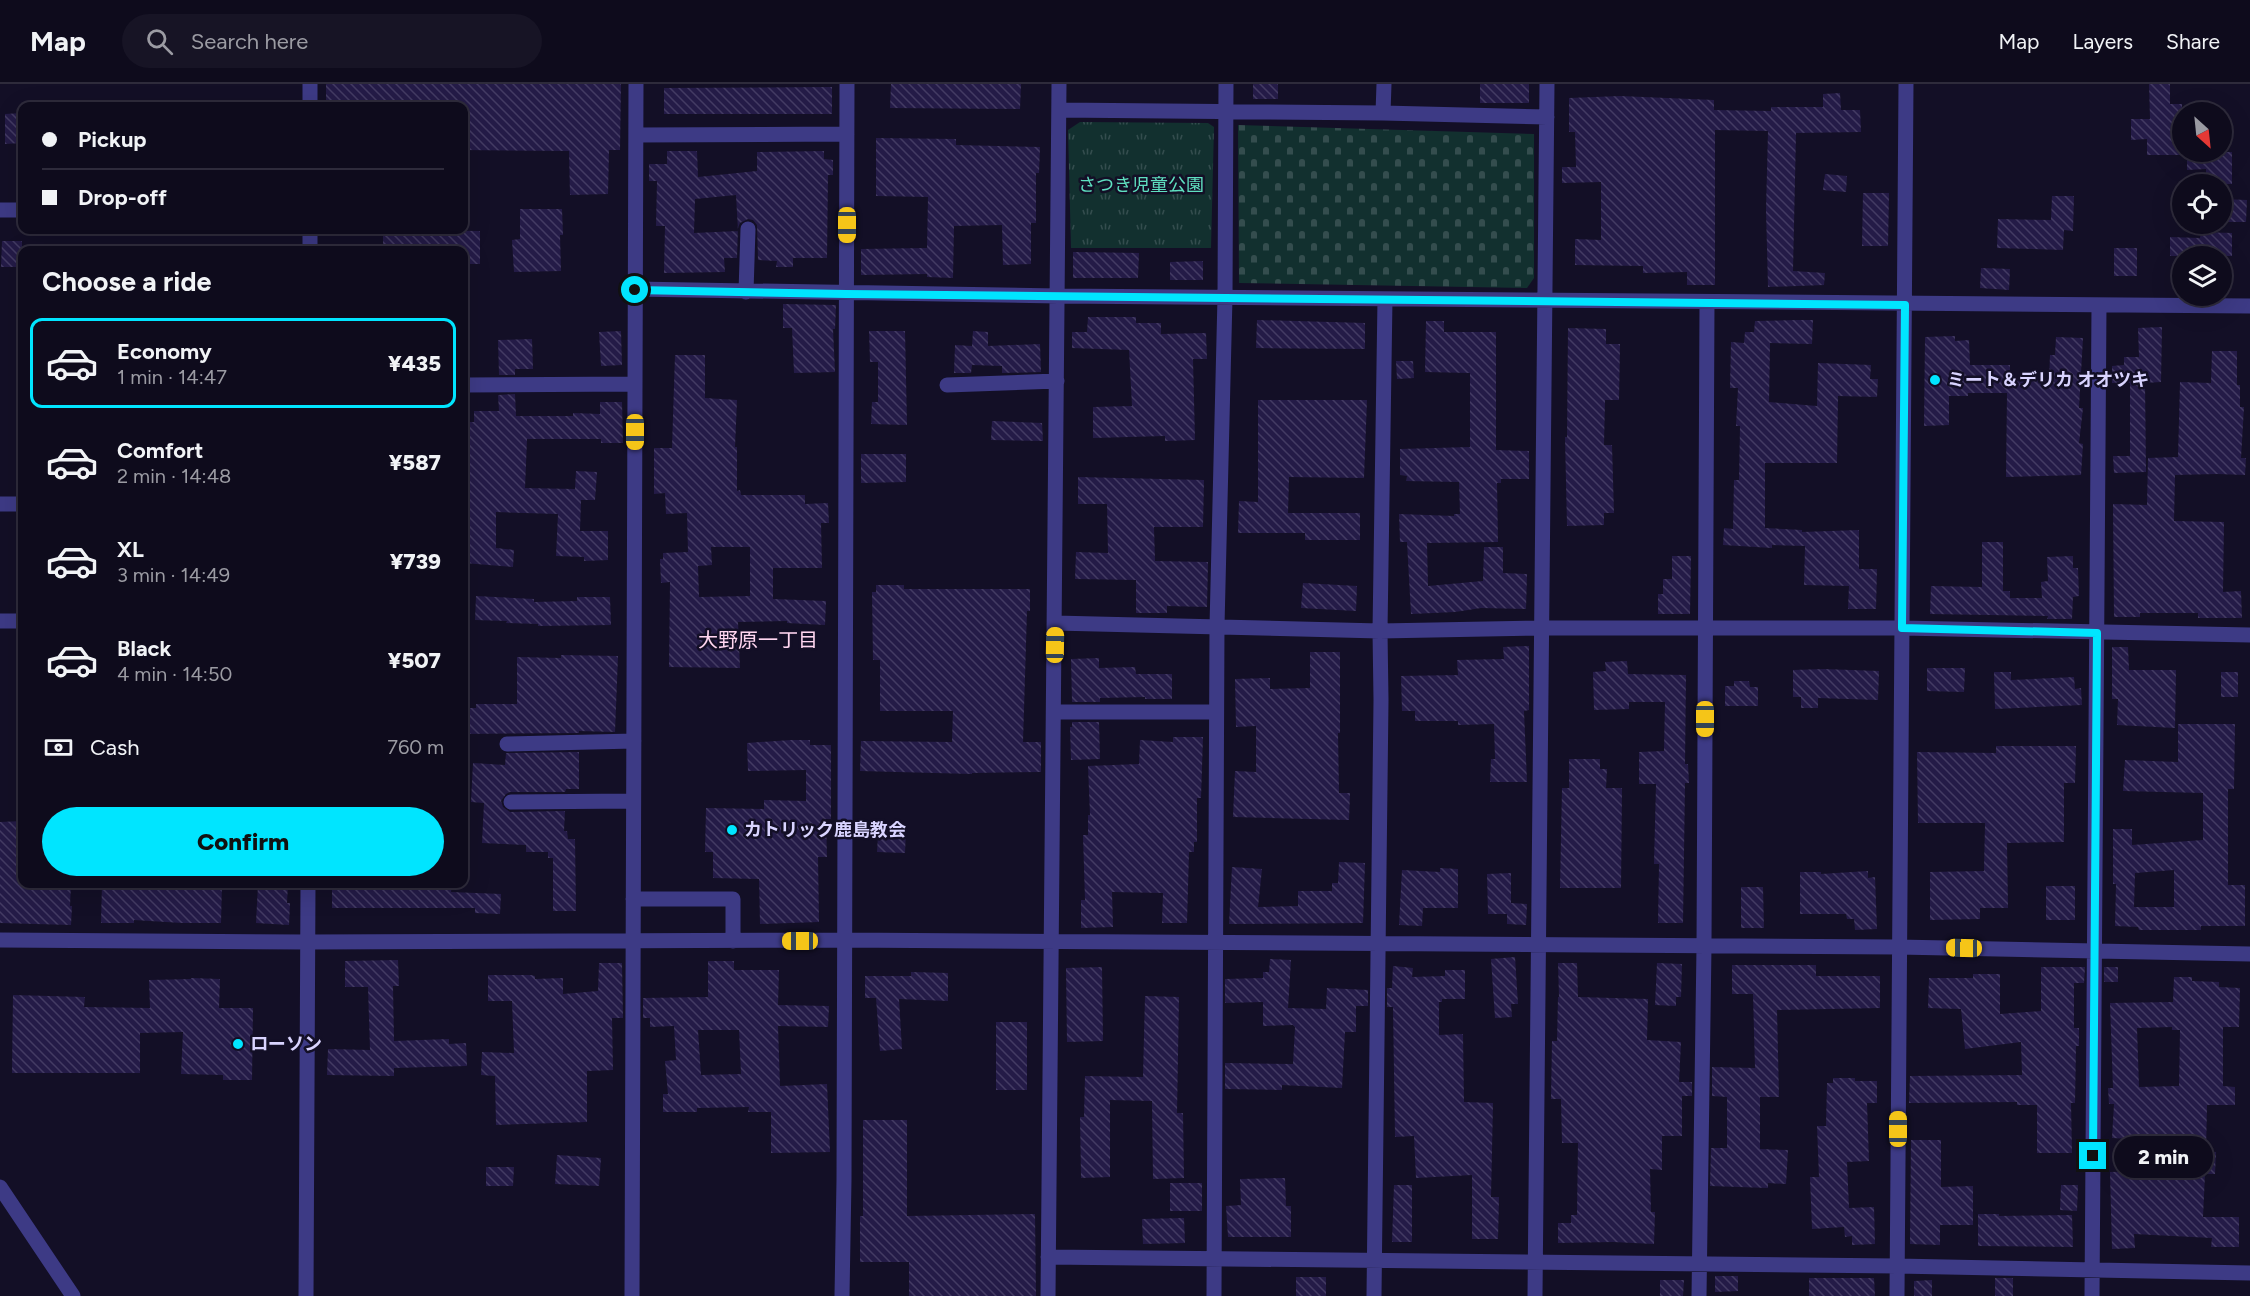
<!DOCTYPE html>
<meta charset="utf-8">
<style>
:root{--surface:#0e0b1c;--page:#171425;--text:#f1f3f6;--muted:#9b9ba3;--line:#2e2b3b;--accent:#00e5ff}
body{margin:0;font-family:Figtree,"Noto Sans JP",sans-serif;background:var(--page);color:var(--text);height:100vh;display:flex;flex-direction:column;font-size:22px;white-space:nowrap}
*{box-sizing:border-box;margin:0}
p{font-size:20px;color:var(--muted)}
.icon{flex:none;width:33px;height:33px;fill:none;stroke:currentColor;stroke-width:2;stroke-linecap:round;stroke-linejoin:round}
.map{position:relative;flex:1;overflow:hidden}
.drawer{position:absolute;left:18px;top:162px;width:450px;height:642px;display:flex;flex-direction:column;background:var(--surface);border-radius:12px;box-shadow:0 6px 24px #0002,0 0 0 2px var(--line)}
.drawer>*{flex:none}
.hud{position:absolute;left:18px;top:18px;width:450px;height:132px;border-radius:12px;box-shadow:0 6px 24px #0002,0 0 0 2px var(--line);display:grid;align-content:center;height:132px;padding:0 24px;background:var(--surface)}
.needle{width:39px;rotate:153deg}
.buttons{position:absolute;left:2172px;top:18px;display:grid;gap:12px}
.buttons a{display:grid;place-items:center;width:60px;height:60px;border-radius:50%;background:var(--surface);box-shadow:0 6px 24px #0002,0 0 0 2px var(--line);font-size:30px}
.end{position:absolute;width:27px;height:27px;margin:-14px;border:8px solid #00e5ff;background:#111;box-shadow:0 0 0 3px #111}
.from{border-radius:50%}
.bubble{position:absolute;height:42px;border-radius:21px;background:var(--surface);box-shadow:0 6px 24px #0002,0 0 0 2px var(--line);font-size:20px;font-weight:800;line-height:42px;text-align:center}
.car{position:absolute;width:18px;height:36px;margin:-18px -9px;border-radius:8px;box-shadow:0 0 4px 2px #0007;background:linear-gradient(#f5c518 24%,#345 0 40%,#f5c518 0 76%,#345 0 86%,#f5c518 0)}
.hud b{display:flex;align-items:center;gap:21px;height:57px;font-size:22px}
.hud b+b{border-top:2px solid var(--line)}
.hud i{width:15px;height:15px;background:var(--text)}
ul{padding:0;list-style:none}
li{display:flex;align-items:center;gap:18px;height:90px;margin:0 12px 9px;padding:0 12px;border:3px solid transparent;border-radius:12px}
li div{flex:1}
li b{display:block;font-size:22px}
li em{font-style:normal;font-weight:800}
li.on{border-color:var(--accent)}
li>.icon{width:54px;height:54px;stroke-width:1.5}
h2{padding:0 24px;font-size:27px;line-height:72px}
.pay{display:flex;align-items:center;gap:15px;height:66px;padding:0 24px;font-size:22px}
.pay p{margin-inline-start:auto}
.cta{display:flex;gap:12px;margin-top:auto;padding:12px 24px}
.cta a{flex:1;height:69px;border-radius:36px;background:var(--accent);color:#111;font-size:24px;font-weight:800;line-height:69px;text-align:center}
header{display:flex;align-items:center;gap:36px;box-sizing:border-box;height:84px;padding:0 30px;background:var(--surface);border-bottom:2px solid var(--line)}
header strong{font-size:28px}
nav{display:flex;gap:33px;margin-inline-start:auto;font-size:21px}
.search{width:420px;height:54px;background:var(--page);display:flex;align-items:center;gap:15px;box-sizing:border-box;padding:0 21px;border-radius:33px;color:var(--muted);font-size:22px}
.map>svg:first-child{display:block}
</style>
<header>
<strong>Map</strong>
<div class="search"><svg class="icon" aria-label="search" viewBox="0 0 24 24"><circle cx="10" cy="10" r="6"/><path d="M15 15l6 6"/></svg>Search here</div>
<nav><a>Map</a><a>Layers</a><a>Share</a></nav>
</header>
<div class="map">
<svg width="2250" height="1212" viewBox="0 0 2250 1212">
<defs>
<pattern id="cemetery-stones" width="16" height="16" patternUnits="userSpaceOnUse" patternTransform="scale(1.5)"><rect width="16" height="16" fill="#12302f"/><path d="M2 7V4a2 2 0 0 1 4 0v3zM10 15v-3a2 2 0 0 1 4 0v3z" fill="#344d4e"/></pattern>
<pattern id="park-tufts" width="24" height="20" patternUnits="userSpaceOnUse" patternTransform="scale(1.5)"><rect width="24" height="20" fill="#12302f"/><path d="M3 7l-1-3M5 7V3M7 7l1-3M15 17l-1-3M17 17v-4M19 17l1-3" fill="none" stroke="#344d4e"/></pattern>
<pattern id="building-back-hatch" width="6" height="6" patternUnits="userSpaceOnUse" patternTransform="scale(1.5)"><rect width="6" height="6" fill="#241b47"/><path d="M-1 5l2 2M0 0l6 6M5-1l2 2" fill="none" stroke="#433b63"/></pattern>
</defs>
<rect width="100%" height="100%" fill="#130f26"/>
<path fill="url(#cemetery-stones)" d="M1238,41L1534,50V194L1527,204L1239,199Z"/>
<path fill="url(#park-tufts)" d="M1080,38L1208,39L1214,43L1211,164H1071L1068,46Z"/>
<path fill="url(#building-back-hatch)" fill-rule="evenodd" d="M326,0H621L620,66H609L608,110L570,111L569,67L464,66V22H326Z
M891,0H1021L1020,25L890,24Z
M1253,0H1278V15H1253Z
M1480,0H1529V19H1480Z
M2149,0H2170V20H2182V71H2147V55L2131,56V35H2150Z
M832,3V30H664V4Z
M1840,9L1841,26H1860L1861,48L1796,49L1793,187L1825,189L1824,201L1768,203L1766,126L1768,47L1715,46V201H1687V188L1643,189V182L1575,181V155L1601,156V98L1562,99V83H1576L1575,48H1569V14L1620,12L1714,16V26L1771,27V23H1823V10Z
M22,29V59L5,60V30Z
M876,54L956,55V61L1040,63L1039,89H1036V139H1031V180L1003,181L1002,141L954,142L953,194L927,193V190L861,191V165L927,164L928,113L876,112Z
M667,67H697L698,93L757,87V68L824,67V75L833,76V91H828L827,174H793V183H776L777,177L758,176L757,141L753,136L748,135L740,139L738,144L737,174H724L725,188L664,189L665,142H656L657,97H649V80H667ZM736,111L738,147L694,149L695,115Z
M2187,68H2232V100H2206V85L2187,86Z
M1825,90L1847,92L1846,108L1823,106Z
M1863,109H1889L1888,162H1862Z
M2052,112H2074L2073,147L2064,146L2063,166L1997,164L1998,135L2051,136Z
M2222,115L2247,116L2246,138H2222Z
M520,125H562L563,151H560L561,187L514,188L512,156L520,155Z
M383,146L480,147V180H464V166H383Z
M2201,148L2232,149V172H2170V153L2200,154Z
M2,157H22V183H1Z
M2114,164H2137V192H2114Z
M1073,168L1139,169L1138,194H1073Z
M1203,177V196H1170V178Z
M1981,184L2010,185L2009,206L1980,204Z
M783,220L836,221L835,245H833L835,288L794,289L792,244H783Z
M1088,233H1136V239H1161V250L1206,249L1207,275H1193L1195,356L1165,357V352L1093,354V323L1132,322L1129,266L1072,264V248H1087Z
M1257,236L1365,239V265L1256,264Z
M1797,236H1813L1812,260L1770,259L1769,318L1817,322L1818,279L1871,281L1870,295H1878L1877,313L1838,312L1837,379H1765V444L1802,446V448L1859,446V485H1877L1876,525H1848L1849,502L1804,501L1805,462L1772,461V464L1723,461L1724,444L1733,445L1734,396H1739L1740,342H1736L1738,304H1730L1731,258L1744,259L1745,248H1754L1755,237Z
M1426,237H1444V248H1496V366L1529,367V395H1501V399H1497L1498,458L1427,459L1428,502L1483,497L1484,463H1503V489L1527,490L1526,525L1481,524L1455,528L1411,530L1407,458H1400L1399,430L1454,432V430H1460L1459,398L1406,397L1407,392L1400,391V365L1470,363V289L1425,288Z
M2162,243L2161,298L2145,299L2146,388L2114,389L2113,372H2130V299H2112V282L2124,281V273H2139L2138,244Z
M1568,244L1606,245V260H1620L1619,316H1605L1604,361H1612L1614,429H1604V441L1567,442L1565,353H1567Z
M621,247L622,281L601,282L599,248Z
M869,247H905L907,341L871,340L872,318H878V278H870Z
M973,247L988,248V262L1040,260L1041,288L1002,289V282L972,281L971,289H954L955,261L972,262Z
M1955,252V257L1969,256L1970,281H2010V294L2049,296L2050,271H2055L2056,253L2083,254L2079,324H2083L2079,359L2083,360L2081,391L2006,393L2007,309H1968V312H1949V341L1924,342L1925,253Z
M532,255L533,285H515V291H499L498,256Z
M2212,267H2237V301H2240V323H2244L2241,374H2246L2245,391L2217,390L2175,391L2174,437L2224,438L2223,508L2241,507L2242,534H2198V529H2140V533H2114L2113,420L2147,421L2148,374L2178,373L2180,298L2211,299Z
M675,271H705V314L737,316L735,363H737V407L740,406L741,411H805V420L828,419L829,439H821L822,484H773V515L826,517L825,541L787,539V537L738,538L740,584L669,583L670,498L661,499L660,475H663V469L688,468L687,429L666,430L665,409L654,410V364H672ZM711,463H750V512L699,513L698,482L712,481Z
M1396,277H1413L1414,294L1397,295Z
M515,310L516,332H573V329L600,330V318H622L623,359H601V355H527L525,404L575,405L576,387L597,388L595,416H581L580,447H608V476L584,477V473L556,472L558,430L496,428V464L514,466L513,483L464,479V454H467L468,415H470V359H464V338H474V327H499L498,311Z
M1258,316H1367L1364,394L1289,393L1288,429H1360V456H1305V449H1238L1239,417L1258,418Z
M992,337L1042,339L1043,357L991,356Z
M861,370H906V398L861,399Z
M1078,393L1204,396L1203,443H1154L1155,477L1208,478L1207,523L1167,522V529H1136V496L1075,495L1076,468L1108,469L1107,420H1078Z
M1982,458H2003V507H2010V514H2042L2041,498L2048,497L2047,473L2073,472V484H2078L2079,512L2073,513L2072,535H2047L2048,532L1930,530L1931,502L1982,503Z
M1672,472H1691L1690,530H1658V510H1663V495H1672Z
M1303,499L1357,502L1356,527L1301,524Z
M876,501H904V505H1030V527H1027L1023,658H1041V688L972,689V690L860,687L861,657L952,658L953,627H880V576H873L872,508H876Z
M476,512L534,515V518L577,517V513H610L611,541L538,542V540L506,539L507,537L475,536Z
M1529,562V626L1524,627L1527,698H1490L1491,675H1495L1494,640L1458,641V637H1415V627H1402L1401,592L1458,591L1457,576L1504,575L1503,563Z
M2112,563H2128L2129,586H2176L2175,644L2117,641L2118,615H2112Z
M1310,568H1340V649H1338L1339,709H1350L1349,736L1233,733L1235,687L1256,688V642L1236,643L1235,595L1270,594V605L1310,604Z
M561,571L618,572L615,648L579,647V649L464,650V624H476V620H517V573L561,574Z
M1099,574V584L1135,583L1136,590H1172V615H1145V613L1100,614V618H1072L1071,575Z
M1627,577L1628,590L1686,591L1685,680H1688L1689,699H1685L1683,839H1658L1659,780H1654L1656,700H1639V668L1664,667L1665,618H1629V625L1594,626L1593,588L1606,587L1605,578Z
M1927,584H1965L1964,608L1927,607Z
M1824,585L1879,587L1878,616L1818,614V624H1801V613H1793V586Z
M1994,588H2011V596L2074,593L2075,605L2081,604L2082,621L1995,625Z
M2221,588H2238V613H2221Z
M1734,597H1749L1750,603H1758V622H1725V602H1734Z
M1072,638H1099L1100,675L1071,676L1070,643H1072Z
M2178,640H2235L2234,705H2228V801H2245V842H2201V846H2139L2138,843L2115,842L2116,800H2113V745H2132V761L2203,756V709L2123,707L2125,676L2178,678ZM2174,786V823H2134L2135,789Z
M1173,653H1203L1201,714H1197V758H1194V768H1189L1187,839H1162L1163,809L1112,808L1113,843L1081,844V816H1085L1083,751H1088V731H1090L1088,682L1139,680L1140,656L1173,658Z
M791,656H810V661H831V735H826L827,773H818L819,838L760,840L759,795L713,794V768H705L706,724L764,725V716L806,717V686L748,687L747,659Z
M1996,662H2076L2075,699H2064V758L2007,759L2008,824H1980V835L1930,836V788L1984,787L1985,739H1918L1917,668L1996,669Z
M579,668V705H566L565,708H510L506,710L501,717L503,723L510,728L565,727L564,747H567L568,755H575L576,827H553V774H548V768H526V761L482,759L484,719L471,718L473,679L505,681L506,669Z
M1569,675H1600V685H1607L1606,704H1622L1621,804H1560L1562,704H1569Z
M22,737V800H71L70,822H72L71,841L0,839V738Z
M881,747H906L905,769L877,768L878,751H881Z
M1339,778L1365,779L1363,839L1229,840L1232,783L1262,785L1258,823L1298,822V807H1332V799H1338Z
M1440,784L1458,785V824H1423L1422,842L1399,841L1402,786L1440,788Z
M1868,787V794L1875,793L1877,845L1855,846L1854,835H1847L1846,830H1800V788H1821V790Z
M1511,789V819L1527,820L1526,841L1507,840V830H1488L1487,790Z
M102,800H222L221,839H182L134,836V839H101Z
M258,800H288L287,819H290L289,841L256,839Z
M332,800H452L451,808L501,810L500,830L475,829V824H332Z
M2046,802H2075V836H2046Z
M1741,803H1763L1764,844H1741Z
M1515,873L1518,920H1511L1512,933L1495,934L1491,875Z
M1270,875L1291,876L1288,924L1326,925L1327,904L1368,906V922H1356V948H1345L1342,1004L1282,1001V1006L1225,1005V979L1293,980L1295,943L1293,941L1263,942V918L1225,919V895L1263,894V888H1269Z
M398,876L399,902H393L394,957L449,955V960L466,959L467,982L394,984V992L327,991L328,965L370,966L368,903H345V877Z
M708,877H734V886H779L778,921L829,922L828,943L778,942L780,1002L827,1000L830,1068L771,1069V1028H748L749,1023L697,1024V1028H663V1010H668L665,977L676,976L674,942L650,943V934H643V914L708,913ZM698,946H739L741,990L701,991Z
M599,879H622L623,934H612L613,986L587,987V1038L496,1041L495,992L481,991L482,968L514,969L512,917H488V891H531L535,892V895L563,894V910L598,907Z
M1558,879H1577L1578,913L1648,915L1647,956L1681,958L1679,998H1692V1012H1682V1052H1662V1086L1650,1085L1651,1128H1655L1654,1160L1613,1158L1558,1159V1139H1571V1131H1577L1578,1059H1562L1561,1015H1551L1552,957H1557L1558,913H1559Z
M1657,879L1682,880L1681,913H1676V922L1655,921Z
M1732,881H1816V892H1880V924L1777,926L1779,1013H1760V1065L1788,1066L1786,1100L1768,1099V1104L1710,1102L1711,1064H1727V1013L1712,1012V983L1755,984L1753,910H1732Z
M1393,882L1413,884L1412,893L1445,892V886H1465V915H1442V918H1439V951L1463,950L1464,1018L1493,1019L1491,1113H1499L1498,1155H1472V1091L1416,1094L1414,1052L1395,1053L1393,923H1387V904H1392Z
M1102,883L1103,957L1067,958L1066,884Z
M2041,883H2085L2084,899H2074V944H2079V962H2076L2075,1019H2071L2072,1069H2037V1021H2017V1018L1909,1019L1910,992L2022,991L2021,958L1965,965L1961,925L1928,924L1929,894H1973V890H2000V930L2041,927Z
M2104,883H2118V898H2104Z
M911,888L948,889V917L899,915L902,965L880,967L876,914H865V892H911Z
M2174,893H2192V897L2219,898V903L2240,904L2239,943H2223V1002L2235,1003V1021H2207L2206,1068H2216L2215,1090H2205L2203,1133H2239V1163H2211L2212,1154L2134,1150L2135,1164L2112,1165L2110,1088L2151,1087V1056L2112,1054L2114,1020H2109L2108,1004H2113L2110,919L2173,918ZM2172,943V946H2180L2179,1002L2139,1003L2137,944Z
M191,894L220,895L219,924H253L252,996H223V991L181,990L183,948L140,949V989H12L13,911L85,913L84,923L150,924L149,896L191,895Z
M1145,912L1179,913L1177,1029H1183L1184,1094L1153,1095L1152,1017L1110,1016V1093L1081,1094L1080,1033H1084L1085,992L1143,993Z
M996,938H1027V1006H996Z
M1833,994H1855V997H1877V1019H1867L1869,1077L1847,1078L1849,1124L1874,1123L1875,1160L1852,1161V1152L1845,1153L1844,1143L1812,1145L1810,1093H1819L1817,1042H1826L1827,999H1833Z
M863,1036H907V1132L1035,1130L1036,1212H909V1178H860V1132H863Z
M1911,1056H1941V1103L1973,1102V1141H1940V1161L1910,1160Z
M557,1071L601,1074L599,1102L555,1100Z
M486,1083H514L513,1102H486Z
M1285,1094L1286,1122H1291V1153H1228L1226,1122L1241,1121L1240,1095Z
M1170,1099H1202V1127H1170Z
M1394,1101H1412V1158H1392Z
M2061,1101H2078L2077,1127L2060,1126Z
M1978,1130H1999V1132L2072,1131L2073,1163L1978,1162Z
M1184,1134L1185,1159L1143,1160L1142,1135Z
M1715,1192H1738V1207L1715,1208Z
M1296,1193H1326V1212H1296Z
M1809,1194H1874L1875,1212H1809Z
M1995,1194H2013V1212H1995Z
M1660,1196H1684L1683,1212H1660Z
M1932,1196V1212H1914V1197Z"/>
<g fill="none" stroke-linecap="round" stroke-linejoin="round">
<path stroke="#3d3a85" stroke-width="15" d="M310,22V0
M1059,26L1383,29L1547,33
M1383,29L1384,0
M636,51L847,50
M0,126H22
M310,166V146
M635,205L1058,212L2250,222
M746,208L748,145
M464,301L635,300
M947,301L1057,297
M0,420H22
M0,537H22
M1055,539L1380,547L1543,544H1902L2250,551
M1054,628H1216
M507,660L634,657
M511,718L633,717
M633,815H733V857
M0,856L308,858L844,856L1898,863L2250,870
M0,1103L73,1212
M1048,1173L1897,1182L2250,1189
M306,1212L308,800
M632,1212L636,0
M842,1212L844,1096L847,0
M1048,1212L1059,0
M1214,1212L1217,542L1225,213L1226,0
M1374,1212L1381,616L1380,547L1385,215
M1535,1212L1547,0
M1699,1212L1704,863L1707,219
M1897,1212L1906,0
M2092,1212L2099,222"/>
</g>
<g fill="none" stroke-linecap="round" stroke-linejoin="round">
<path stroke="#00e5ff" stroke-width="8" d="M635,206L846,210L1905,221L1902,544L2097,549L2093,1072"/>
</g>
<g fill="#00e5ff" stroke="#130f26" stroke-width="2">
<circle cx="1935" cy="296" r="6"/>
<circle cx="732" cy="746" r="6"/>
<circle cx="238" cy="960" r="6"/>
</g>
<g text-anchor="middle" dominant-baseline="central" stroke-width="5" stroke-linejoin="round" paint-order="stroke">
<g font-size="18" fill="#5fe0c0" stroke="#130f26">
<text x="1141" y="101">さつき児童公園</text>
</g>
<g font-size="18" font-weight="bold" fill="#d9d4ff" stroke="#130f26" text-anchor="start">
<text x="1947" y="296">ミート＆デリカ オオツキ</text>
<text x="744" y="746">カトリック鹿島教会</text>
<text x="250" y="960">ローソン</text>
</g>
<g font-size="20" fill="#ffd6f0" stroke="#130f26">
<text x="758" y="556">大野原一丁目</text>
</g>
</g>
</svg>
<div class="buttons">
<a><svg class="needle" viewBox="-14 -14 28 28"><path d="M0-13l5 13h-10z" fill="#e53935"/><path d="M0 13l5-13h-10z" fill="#9b9ba3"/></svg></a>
<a><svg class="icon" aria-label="locate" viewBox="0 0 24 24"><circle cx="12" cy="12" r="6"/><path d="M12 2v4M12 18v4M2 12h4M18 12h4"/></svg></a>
<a><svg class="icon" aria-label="layers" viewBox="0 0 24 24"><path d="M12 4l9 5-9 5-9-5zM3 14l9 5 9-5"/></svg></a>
</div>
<i class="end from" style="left:635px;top:206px"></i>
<i class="end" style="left:2093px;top:1072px"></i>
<div class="bubble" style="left:2114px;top:1052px;width:99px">2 min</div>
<i class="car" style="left:847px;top:141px;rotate:180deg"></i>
<i class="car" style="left:635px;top:348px;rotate:180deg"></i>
<i class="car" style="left:1055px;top:561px;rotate:1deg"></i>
<i class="car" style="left:1705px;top:635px;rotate:180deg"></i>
<i class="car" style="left:800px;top:857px;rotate:270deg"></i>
<i class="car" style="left:1964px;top:864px;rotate:271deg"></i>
<i class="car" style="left:1898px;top:1045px;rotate:0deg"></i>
<div class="hud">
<b><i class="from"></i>Pickup</b>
<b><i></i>Drop-off</b>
</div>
<section class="drawer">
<h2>Choose a ride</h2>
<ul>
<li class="on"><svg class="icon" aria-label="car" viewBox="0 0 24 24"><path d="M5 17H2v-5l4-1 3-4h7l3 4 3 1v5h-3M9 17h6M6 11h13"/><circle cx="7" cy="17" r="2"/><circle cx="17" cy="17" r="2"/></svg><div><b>Economy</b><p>1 min · 14:47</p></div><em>¥435</em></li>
<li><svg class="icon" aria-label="car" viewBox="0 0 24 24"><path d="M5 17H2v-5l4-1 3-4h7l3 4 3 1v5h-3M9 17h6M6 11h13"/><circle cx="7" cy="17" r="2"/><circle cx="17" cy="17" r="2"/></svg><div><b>Comfort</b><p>2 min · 14:48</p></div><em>¥587</em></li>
<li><svg class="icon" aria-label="car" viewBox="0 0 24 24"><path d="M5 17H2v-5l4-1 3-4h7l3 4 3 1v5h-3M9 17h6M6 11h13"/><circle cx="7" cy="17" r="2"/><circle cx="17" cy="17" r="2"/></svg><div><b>XL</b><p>3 min · 14:49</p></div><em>¥739</em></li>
<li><svg class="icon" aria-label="car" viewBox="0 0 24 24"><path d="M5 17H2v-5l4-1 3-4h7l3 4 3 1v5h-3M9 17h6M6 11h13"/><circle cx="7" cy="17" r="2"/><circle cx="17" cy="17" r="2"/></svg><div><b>Black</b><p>4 min · 14:50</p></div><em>¥507</em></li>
</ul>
<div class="pay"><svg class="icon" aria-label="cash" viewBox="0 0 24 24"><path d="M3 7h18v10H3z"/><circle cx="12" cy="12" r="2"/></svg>Cash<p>760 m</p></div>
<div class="cta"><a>Confirm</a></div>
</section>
</div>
